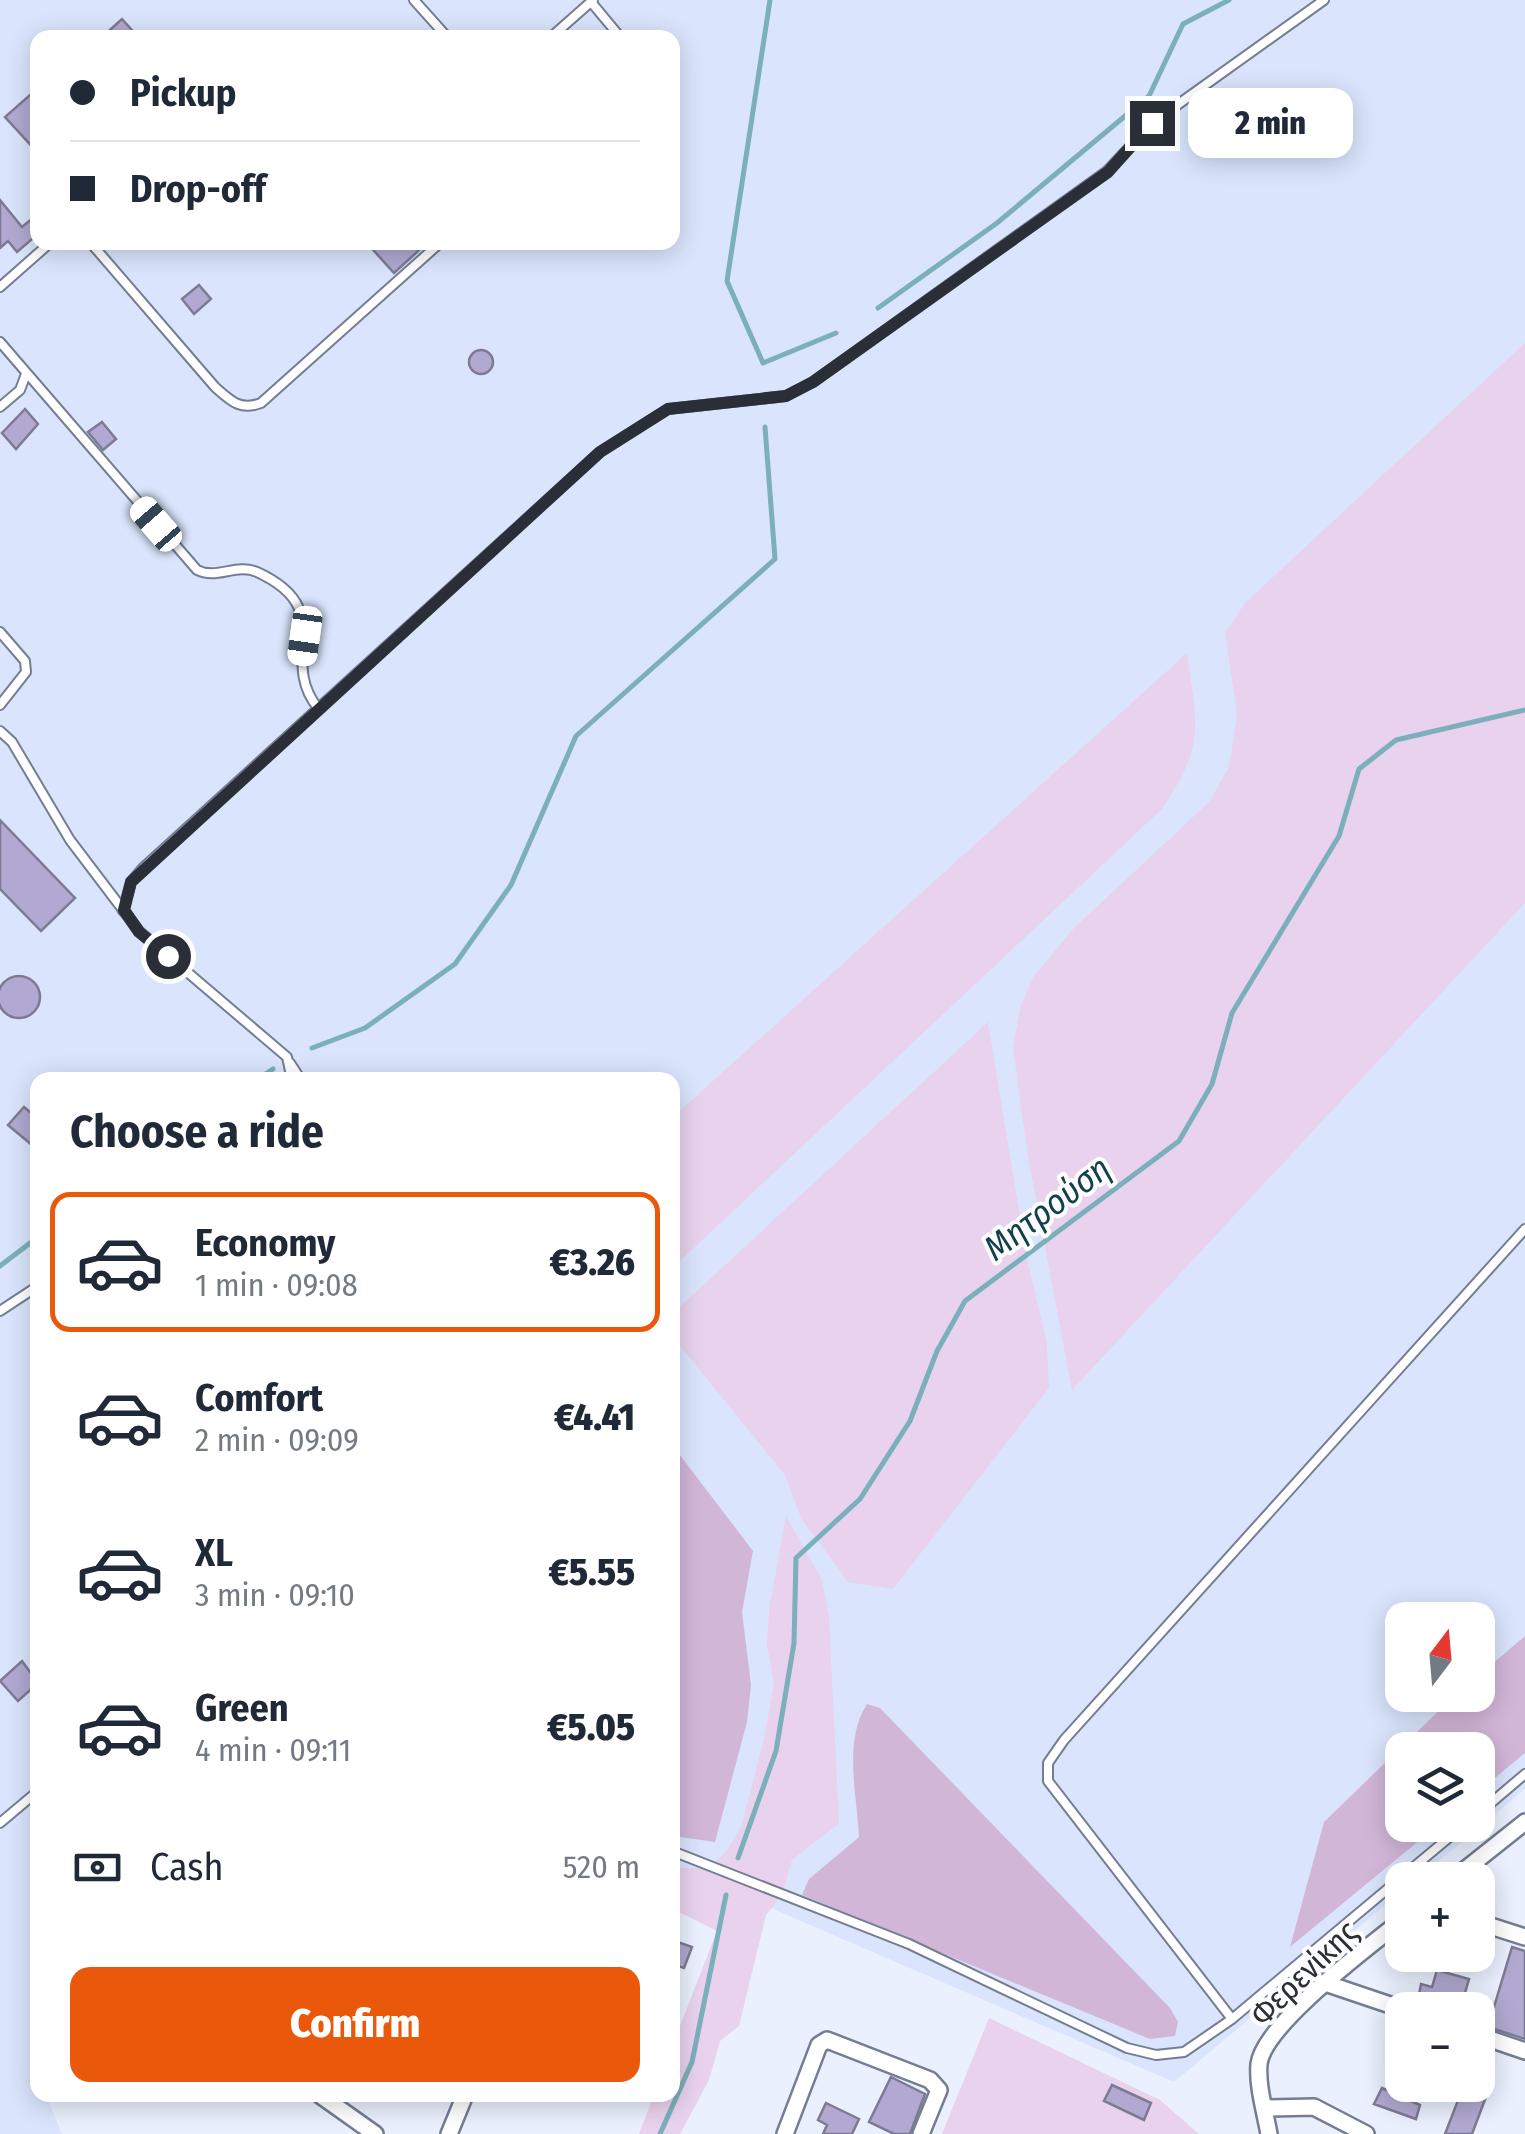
<!DOCTYPE html>
<meta charset="utf-8">
<style>
:root{--surface:#fff;--page:#f6f6f7;--text:#1f2937;--muted:#747a83;--line:#e0e1e3;--accent:#ea580c}
body{margin:0;font-family:"Fira Sans Condensed",sans-serif;background:var(--page);color:var(--text);height:100vh;display:flex;flex-direction:column;font-size:38px;white-space:nowrap}
*{box-sizing:border-box;margin:0}
p{font-size:32px;color:var(--muted)}
.icon{flex:none;width:55px;height:55px;fill:none;stroke:currentColor;stroke-width:2;stroke-linecap:round;stroke-linejoin:round}
.map{position:relative;flex:1;overflow:hidden}
.sheet{position:absolute;left:30px;top:1072px;width:650px;height:1030px;display:flex;flex-direction:column;background:var(--surface);border-radius:20px;box-shadow:0 5px 25px #0003}
.sheet>*{flex:none}
.top-card{position:absolute;left:30px;top:30px;width:650px;height:220px;border-radius:20px;box-shadow:0 5px 25px #0003;display:grid;align-content:center;height:220px;padding:0 40px;background:var(--surface)}
.needle{width:65px;rotate:16deg}
.fabs{position:absolute;left:1385px;top:1602px;display:grid;gap:20px}
.fabs a{display:grid;place-items:center;width:110px;height:110px;border-radius:20px;background:var(--surface);box-shadow:0 5px 25px #0003;font-size:50px}
.end{position:absolute;width:45px;height:45px;margin:-22px;border:12px solid #2a2e37;background:#fff;box-shadow:0 0 0 5px #fff}
.from{border-radius:50%}
.bubble{position:absolute;height:70px;border-radius:20px;background:var(--surface);box-shadow:0 5px 25px #0003;font-size:32px;font-weight:800;line-height:70px;text-align:center}
.car{position:absolute;width:30px;height:60px;margin:-30px -15px;border-radius:12px;box-shadow:0 0 8px 2px #0007;background:linear-gradient(#fff 24%,#345 0 40%,#fff 0 76%,#345 0 86%,#fff 0)}
.top-card b{display:flex;align-items:center;gap:35px;height:95px;font-size:38px}
.top-card b+b{border-top:2px solid var(--line)}
.top-card i{width:25px;height:25px;background:var(--text)}
ul{padding:0;list-style:none}
li{display:flex;align-items:center;gap:30px;height:140px;margin:0 20px 15px;padding:0 20px;border:5px solid transparent;border-radius:20px}
li div{flex:1}
li b{display:block;font-size:38px}
li em{font-style:normal;font-weight:800}
li.on{border-color:var(--accent)}
li>.icon{width:90px;height:90px;stroke-width:1.5}
h2{padding:0 40px;font-size:45px;line-height:120px}
.pay{display:flex;align-items:center;gap:25px;height:110px;padding:0 40px;font-size:38px}
.pay p{margin-inline-start:auto}
.cta{display:flex;gap:20px;margin-top:auto;padding:20px 40px}
.cta a{flex:1;height:115px;border-radius:20px;background:var(--accent);color:#fff;font-size:40px;font-weight:800;line-height:115px;text-align:center}
.map>svg:first-child{display:block}
</style>
<div class="map">
<svg width="1525" height="2134" viewBox="0 0 1525 2134">
<rect width="100%" height="100%" fill="#eaf0fe"/>
<path fill="#dae5fd" fill-rule="evenodd" d="M0,0H1525V1789L1416,1880H1402V1891L1174,2082L673,1866L672,1080H38V2095H46L62,2134H0ZM38,38H672V242H38ZM1402,1620H1478V1695H1402ZM1402,1750H1478V1825H1402Z"/>
<path fill="#e8d2ed" d="M1525,343V903L1072,1390L1028,1157L1013,1048L1020,1008L1033,977L1074,928L1209,802L1229,767L1237,715L1225,633L1245,603Z
M1187,653C1197,727 1206,744 1162,809L681,1260L673,1286V1117Z
M988,1022L1027,1259L1047,1343L1049,1388L893,1589L848,1582L801,1518L785,1475L673,1337V1313Z
M786,1516L822,1580L829,1617L839,1823L792,1860L782,1895L766,1915L739,2026L720,2041L709,2080L680,2134H639L654,2095H672L673,2044L717,1931L673,1909V1868H709L728,1849L741,1827L764,1739L774,1684L767,1645L769,1610Z
M989,2018L1160,2100L1199,2134H942Z"/>
<path fill="#d2b6d8" d="M673,1446L753,1551L742,1612L751,1685L747,1722L715,1842L673,1836Z
M1525,1636V1753L1478,1792V1750H1402V1825H1438L1290,1947L1324,1822L1455,1695H1478V1676Z
M867,1704L880,1708L1170,2008L1178,2022L1175,2036L1150,2039L802,1895L809,1879L859,1837C857,1795 843,1740 867,1704Z"/>
<g fill="none" stroke-linecap="round" stroke-linejoin="round">
<path stroke="#7bafba" stroke-width="5" d="M770,0L727,281L763,363L836,333
M878,308L997,223L1149,96L1183,24L1229,0
M312,1048L365,1028L455,964L511,885L576,736L775,559L765,427
M256,1080L273,1069
M0,1266L38,1237
M738,1858L776,1751L794,1643L796,1558L860,1499L910,1421L937,1351L965,1301L1179,1141L1212,1084L1232,1013L1339,836L1359,769L1396,740L1525,710
M660,2134L692,2062L726,1895"/>
</g>
<path fill="#b1a9d1" stroke="#7e7a91" stroke-width="2.5" d="M122,19L139,38H101Z
M38,88V153L5,117Z
M0,200L22,227L38,214V234L17,252L8,241L0,248Z
M366,242H428L394,273Z
M199,285L211,299L194,314L182,299Z
M469 362a12 12 0 1 1 24 0a12 12 0 1 1-24 0Z
M25,409L38,424L16,449L2,433Z
M102,422L116,439L103,450L88,432Z
M0,820L75,898L41,931L0,889Z
M-2 997a21 21 0 1 1 42 0a21 21 0 1 1-42 0Z
M24,1107L38,1119V1150L8,1125Z
M22,1661L38,1683L18,1701L0,1681Z
M672,1940L692,1947L684,1968L672,1964Z
M1512,1947L1525,1951V2039L1488,2027Z
M1437,1970L1469,1979L1460,2010H1416L1421,1984L1432,1987Z
M891,2077L925,2094L910,2134H894L869,2122Z
M1112,2085L1151,2103L1144,2120L1104,2101Z
M1464,2085L1489,2089L1472,2134H1445Z
M1382,2088L1420,2105L1416,2119L1374,2104Z
M826,2103L859,2119L852,2134H823L827,2125L818,2120Z"/>
<g fill="none" stroke-linecap="round" stroke-linejoin="round">
<g stroke="#747d92" stroke-width="12">
<path id="service" d="M414,0L448,38
M591,2L621,38
M280,38L281,36
M550,38L593,0
M90,242L215,387C231,401 240,411 261,403L441,242
M0,287L51,242
M0,342L197,570C217,580 236,563 257,572C340,610 277,658 318,708
M0,407L20,390L26,374
M0,632L25,661L26,672L0,705
M0,731L12,742L70,840L139,931L287,1057L292,1080
M123,911L131,882L143,868L600,452L668,409L786,396L813,382L1107,171L1152,123L1324,0
M290,1063L301,1080
M0,1311L38,1286
M1478,1814L1525,1774
M0,1823L38,1791
M672,1851L909,1944L1127,2048L1156,2055L1184,2052L1232,2019L1464,1825
M1232,2019L1048,1781V1763L1064,1740L1525,1229"/>
</g>
<g stroke="#747d92" stroke-width="20">
<path id="minor" d="M1452,1880L1525,1822
M1478,1922L1525,1937
M1325,1983L1405,2010
M1478,2035L1525,2051
M320,2095L375,2134
M1265,2108L1314,2107L1366,2134
M449,2134L465,2095
M785,2134L819,2045L827,2040L930,2080L939,2090L921,2134
M1269,2134C1265,2112 1257,2085 1259,2064C1264,2024 1370,1946 1402,1920"/>
</g>
<use href="#service" stroke="#fff" stroke-width="8"/>
<use href="#minor" stroke="#fff" stroke-width="15"/>
</g>
<g fill="none" stroke-linecap="round" stroke-linejoin="round">
<path stroke="#2a2e37" stroke-width="12" d="M168,956L139,932L124,910L131,882L600,452L668,409L786,396L813,382L1108,172L1152,123"/>
</g>
<g text-anchor="middle" dominant-baseline="central" stroke-width="8" stroke-linejoin="round" paint-order="stroke">
<g font-size="32" fill="#2a2e37" stroke="#fdfdfd">
<text transform="translate(1304 1973) rotate(-44)">Φερενίκης</text>
</g>
<g font-size="35" font-style="italic" fill="#12414b" stroke="#fdfdfd">
<text transform="translate(1047 1208) rotate(-37)">Μητρούση</text>
</g>
</g>
</svg>
<div class="fabs">
<a><svg class="needle" viewBox="-14 -14 28 28"><path d="M0-13l5 13h-10z" fill="#e53935"/><path d="M0 13l5-13h-10z" fill="#747a83"/></svg></a>
<a><svg class="icon" aria-label="layers" viewBox="0 0 24 24"><path d="M12 4l9 5-9 5-9-5zM3 14l9 5 9-5"/></svg></a>
<a>+</a>
<a>−</a>
</div>
<i class="end from" style="left:168px;top:956px"></i>
<i class="end" style="left:1152px;top:123px"></i>
<div class="bubble" style="left:1188px;top:88px;width:165px">2 min</div>
<i class="car" style="left:156px;top:524px;rotate:319deg"></i>
<i class="car" style="left:305px;top:636px;rotate:188deg"></i>
<div class="top-card">
<b><i class="from"></i>Pickup</b>
<b><i></i>Drop-off</b>
</div>
<section class="sheet">
<h2>Choose a ride</h2>
<ul>
<li class="on"><svg class="icon" aria-label="car" viewBox="0 0 24 24"><path d="M5 17H2v-5l4-1 3-4h7l3 4 3 1v5h-3M9 17h6M6 11h13"/><circle cx="7" cy="17" r="2"/><circle cx="17" cy="17" r="2"/></svg><div><b>Economy</b><p>1 min · 09:08</p></div><em>€3.26</em></li>
<li><svg class="icon" aria-label="car" viewBox="0 0 24 24"><path d="M5 17H2v-5l4-1 3-4h7l3 4 3 1v5h-3M9 17h6M6 11h13"/><circle cx="7" cy="17" r="2"/><circle cx="17" cy="17" r="2"/></svg><div><b>Comfort</b><p>2 min · 09:09</p></div><em>€4.41</em></li>
<li><svg class="icon" aria-label="car" viewBox="0 0 24 24"><path d="M5 17H2v-5l4-1 3-4h7l3 4 3 1v5h-3M9 17h6M6 11h13"/><circle cx="7" cy="17" r="2"/><circle cx="17" cy="17" r="2"/></svg><div><b>XL</b><p>3 min · 09:10</p></div><em>€5.55</em></li>
<li><svg class="icon" aria-label="car" viewBox="0 0 24 24"><path d="M5 17H2v-5l4-1 3-4h7l3 4 3 1v5h-3M9 17h6M6 11h13"/><circle cx="7" cy="17" r="2"/><circle cx="17" cy="17" r="2"/></svg><div><b>Green</b><p>4 min · 09:11</p></div><em>€5.05</em></li>
</ul>
<div class="pay"><svg class="icon" aria-label="cash" viewBox="0 0 24 24"><path d="M3 7h18v10H3z"/><circle cx="12" cy="12" r="2"/></svg>Cash<p>520 m</p></div>
<div class="cta"><a>Confirm</a></div>
</section>
</div>
